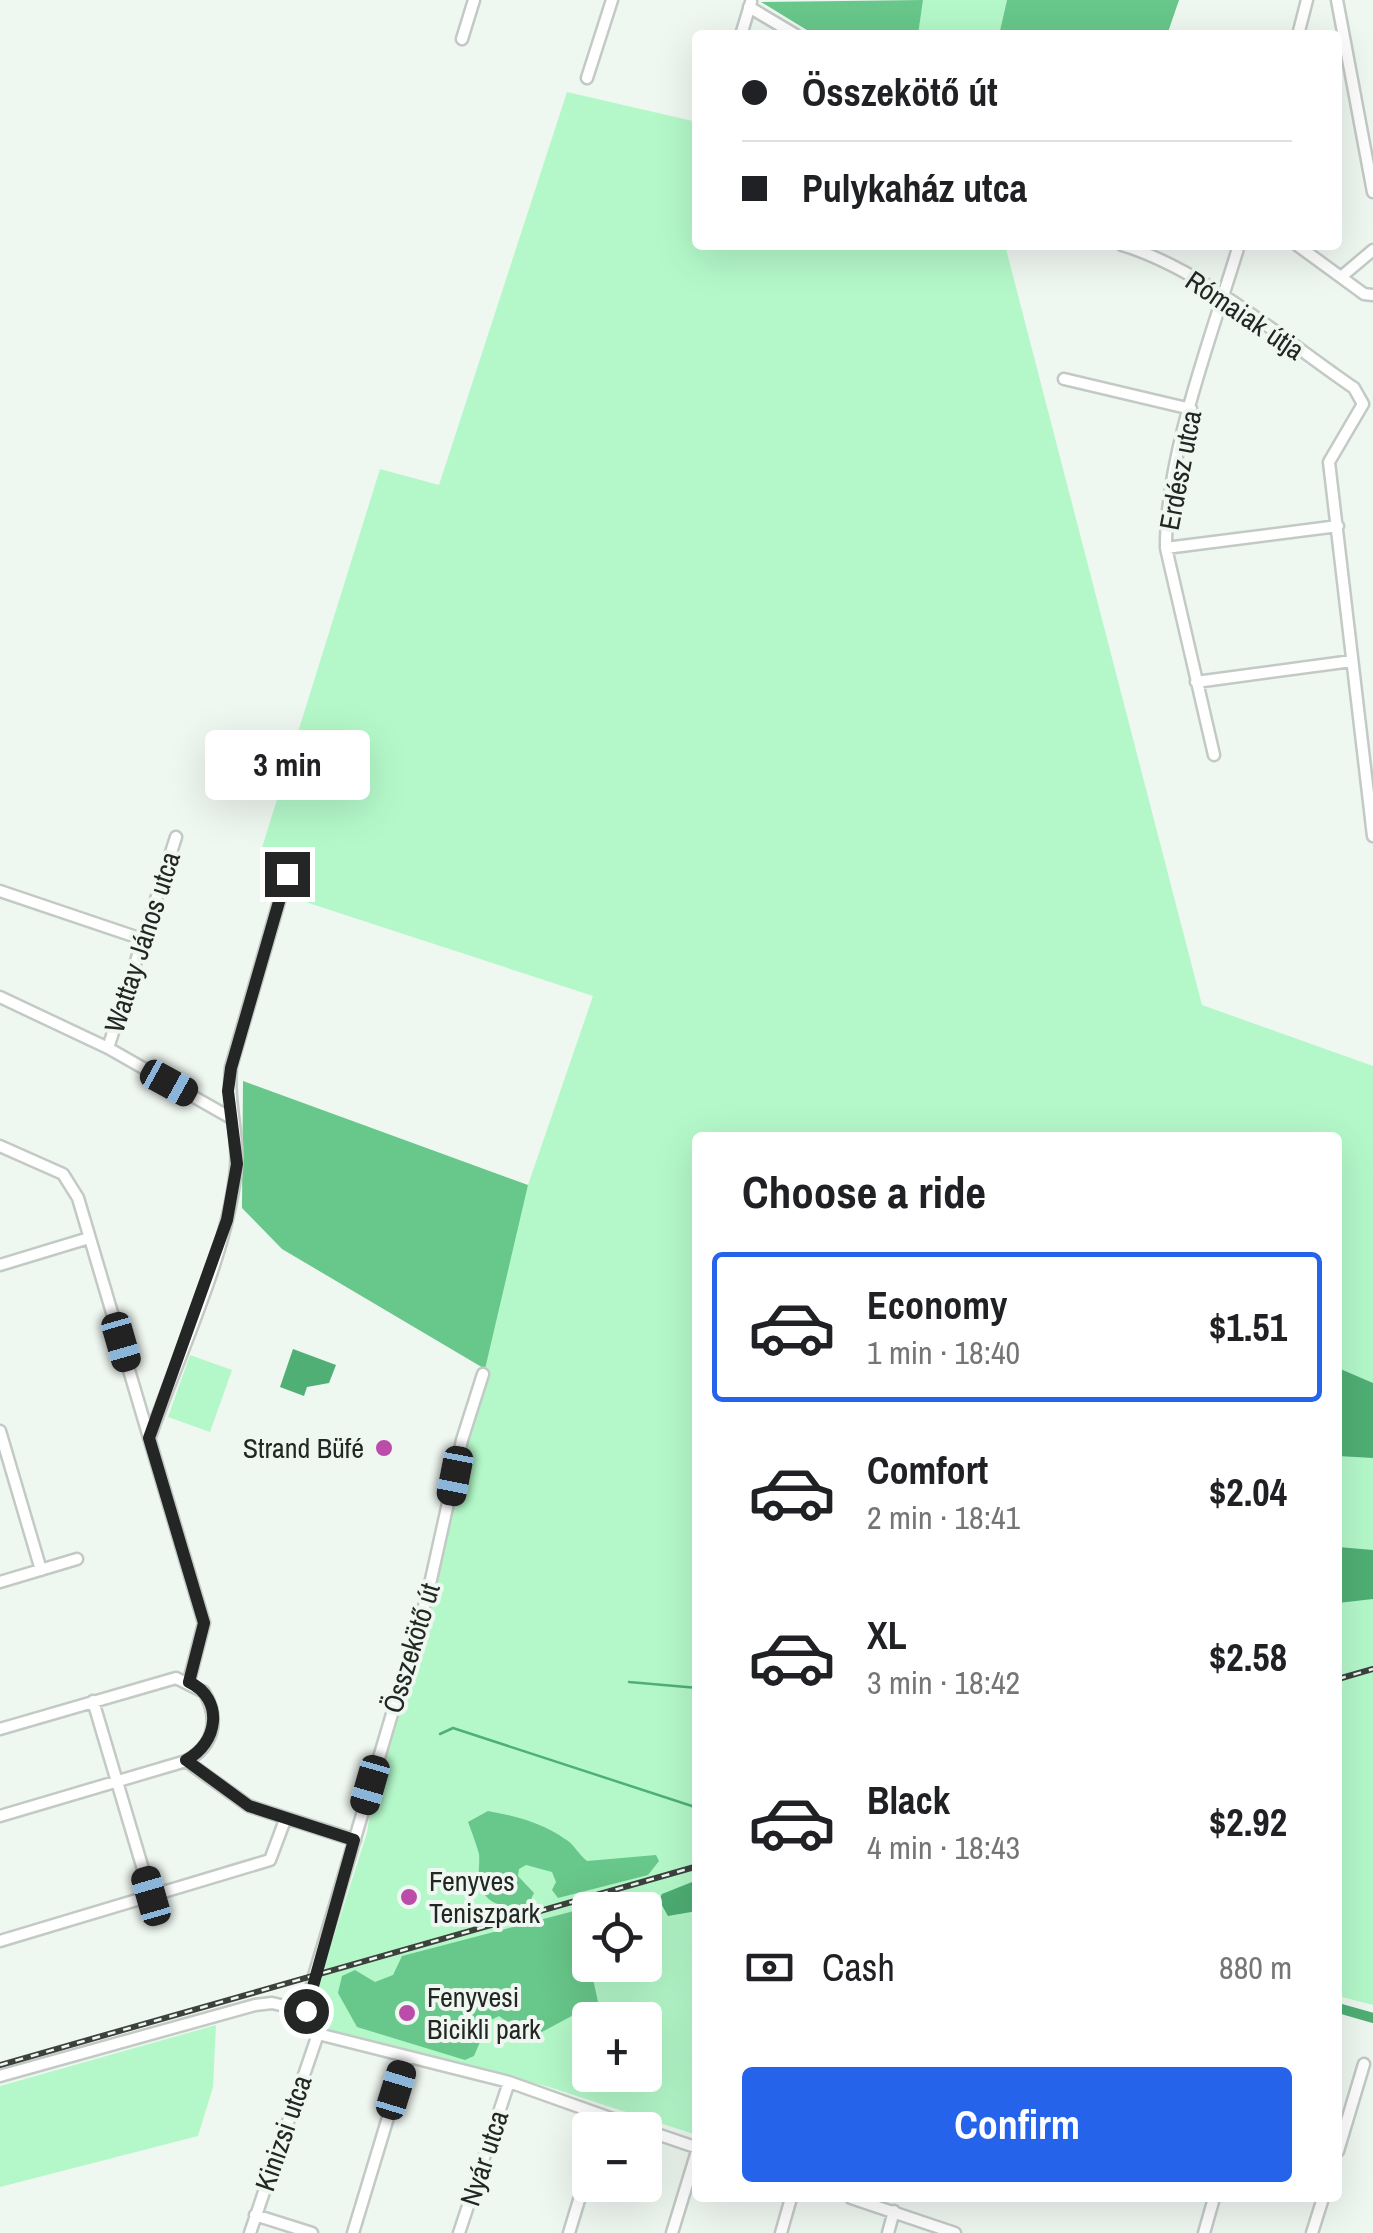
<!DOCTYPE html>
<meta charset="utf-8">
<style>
:root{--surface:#fff;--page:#f6f6f6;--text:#202124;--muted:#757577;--line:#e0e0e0;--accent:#2563eb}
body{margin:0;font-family:"Archivo Narrow",sans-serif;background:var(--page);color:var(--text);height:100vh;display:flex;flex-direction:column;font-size:38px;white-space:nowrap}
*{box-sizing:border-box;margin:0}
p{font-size:32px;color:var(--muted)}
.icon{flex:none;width:55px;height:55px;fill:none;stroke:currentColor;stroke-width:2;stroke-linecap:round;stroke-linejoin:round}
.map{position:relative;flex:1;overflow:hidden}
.details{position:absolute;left:692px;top:1132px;width:650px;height:1070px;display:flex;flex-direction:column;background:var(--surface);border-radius:10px;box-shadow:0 10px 40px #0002}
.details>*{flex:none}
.banner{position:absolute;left:692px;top:30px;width:650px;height:220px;border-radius:10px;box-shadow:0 10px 40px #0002;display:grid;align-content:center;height:220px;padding:0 50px;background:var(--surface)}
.controls{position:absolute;left:572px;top:1892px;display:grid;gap:20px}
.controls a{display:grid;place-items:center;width:90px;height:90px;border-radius:10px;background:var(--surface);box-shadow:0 10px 40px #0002;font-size:50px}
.end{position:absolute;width:45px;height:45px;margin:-22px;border:12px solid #232624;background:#fff;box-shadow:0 0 0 5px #fff}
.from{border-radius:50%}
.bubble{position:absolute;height:70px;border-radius:10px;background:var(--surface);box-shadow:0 10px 40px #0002;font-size:32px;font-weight:800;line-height:70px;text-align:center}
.car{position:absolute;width:30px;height:60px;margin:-30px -15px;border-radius:12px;box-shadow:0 0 8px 2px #0007;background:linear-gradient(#222 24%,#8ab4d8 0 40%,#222 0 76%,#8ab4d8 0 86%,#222 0)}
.banner b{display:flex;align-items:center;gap:35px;height:95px;font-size:38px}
.banner b+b{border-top:2px solid var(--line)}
.banner i{width:25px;height:25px;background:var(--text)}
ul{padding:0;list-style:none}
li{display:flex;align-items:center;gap:30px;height:150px;margin:0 20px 15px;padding:0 30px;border:5px solid transparent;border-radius:10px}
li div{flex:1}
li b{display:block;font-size:38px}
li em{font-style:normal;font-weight:800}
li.on{border-color:var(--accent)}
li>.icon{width:90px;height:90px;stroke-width:1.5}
h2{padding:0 50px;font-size:45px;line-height:120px}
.pay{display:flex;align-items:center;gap:25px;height:110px;padding:0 50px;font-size:38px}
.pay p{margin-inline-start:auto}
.action{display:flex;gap:20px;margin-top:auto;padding:20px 50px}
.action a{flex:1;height:115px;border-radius:10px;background:var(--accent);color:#fff;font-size:40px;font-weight:800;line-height:115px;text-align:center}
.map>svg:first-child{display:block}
</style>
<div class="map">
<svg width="1373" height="2233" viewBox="0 0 1373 2233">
<rect width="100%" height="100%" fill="#eff7f1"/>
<path fill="#b4f8c9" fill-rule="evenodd" d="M923,0H1007L999,35H918Z
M567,92L697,122L698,245H1005L1202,1005L1373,1066V2005L1338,1996V1138H698L697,2135L549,2087L331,2031L314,2012V1998L367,1833L378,1757L405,1673L528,1185L593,996L284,895L293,865L260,854L380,469L439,485ZM590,1910H645V1965H590ZM590,2020H645V2075H590Z
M190,1355L232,1370L210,1432L168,1417Z
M216,2025L213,2087L198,2136L0,2187V2086Z"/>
<path fill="#68c78a" d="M923,0L918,35H815L761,2Z
M1007,0H1179L1167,35H999Z
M243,1081L528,1185L485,1369L282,1249L242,1208Z
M488,1811C516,1816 542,1823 565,1839C574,1844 578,1854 587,1861L656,1855L659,1861L648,1875L558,1898L552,1890L556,1882L552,1872L526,1865L519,1869L518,1876L534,1893L529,1903C510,1912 481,1905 479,1879C478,1870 480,1863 479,1854C476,1843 472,1833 468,1822Z
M574,1911L590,1922V1965L598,2002L525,2041L507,2037L506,2021L499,2016L489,2021L474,2056L465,2060L357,2027L338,1993L342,1976L355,1970L375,1982L393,1975L402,1956Z"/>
<path fill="#4faf74" d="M293,1349L336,1365L329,1383L307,1387L304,1396L280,1387Z
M1338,1368L1373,1383V1458L1338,1456Z
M1338,1547L1373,1550V1599L1338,1603Z
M697,1880V1911L668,1916L659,1900L662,1894Z"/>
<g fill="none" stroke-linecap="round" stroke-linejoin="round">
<path stroke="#4faf74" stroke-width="2.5" d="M629,1682L698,1688
M440,1734L453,1728L698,1808"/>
<path stroke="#4faf74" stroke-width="10" d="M1338,2008L1373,2018"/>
<g stroke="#c3cac5" stroke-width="15">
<path id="minor" d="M1337,0L1373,192
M749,7L796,35
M741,35L751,2
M1298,35L1307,0
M462,39L474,0
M587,78L612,0
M1122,245C1202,269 1285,341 1354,388L1363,404L1329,462L1373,836
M1297,245L1364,294L1373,295
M1341,277L1373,250
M1064,379L1191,409
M1166,548L1338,526
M1196,682L1352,661
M1214,755L1166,548C1165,456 1212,335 1239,245
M0,891L145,940
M0,997L108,1048L231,1118
M108,1048L176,837
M0,1146L63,1174L78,1198L204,1623L189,1681
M0,1265L89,1238
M0,1431L41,1570
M150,1437C178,1356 229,1251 236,1167C239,1134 227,1101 231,1067L287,874
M0,1582L77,1559
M93,1701L151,1896
M0,1729L176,1678L204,1692C220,1719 214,1746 186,1761L0,1816
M186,1761L249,1806L355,1840
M0,1941L270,1860L285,1820
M318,2034L306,2011L314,1976L428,1593L462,1440L483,1374
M318,2034L509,2082L644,2130
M0,2076L255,2005L272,2003L306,2011
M645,2130L698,2148L672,2233
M1338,2151L1364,2064
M851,2198L955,2233
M255,2215L312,2233
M250,2233L318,2034
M353,2233L406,2058
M459,2233L509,2082
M569,2233L590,2164
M781,2233L791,2198
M888,2233L894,2211
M1204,2233L1214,2198
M1312,2233L1323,2198"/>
</g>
<use href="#minor" stroke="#fff" stroke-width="10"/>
<g stroke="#3d413e" stroke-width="6">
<path id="rail" d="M1338,1679L1373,1669
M0,2065L698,1866"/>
</g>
<use href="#rail" stroke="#eff7f1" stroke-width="2.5" stroke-dasharray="8" stroke-linecap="butt"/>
</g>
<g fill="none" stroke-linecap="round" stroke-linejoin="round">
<path stroke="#232624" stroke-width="12" d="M287,874L231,1068L228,1091L237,1164L227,1220L149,1438L204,1623L189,1682C225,1699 218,1744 186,1760L249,1806L354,1840L306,2011"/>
</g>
<g fill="#bb4caa" stroke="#eff7f1" stroke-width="4">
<circle cx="384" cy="1448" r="10"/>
<circle cx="409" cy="1897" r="10"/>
<circle cx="407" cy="2013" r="10"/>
</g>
<g text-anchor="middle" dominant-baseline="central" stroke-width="8" stroke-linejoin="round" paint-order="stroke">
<g font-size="28" fill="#232624" stroke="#eff7f1">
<text transform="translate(1245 315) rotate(34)">Rómaiak útja</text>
<text transform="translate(1180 470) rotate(-79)">Erdész utca</text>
<text transform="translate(142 942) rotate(-72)">Wattay János utca</text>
<text transform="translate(411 1648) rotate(-73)">Összekötő út</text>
<text transform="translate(283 2133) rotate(-71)">Kinizsi utca</text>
<text transform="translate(484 2158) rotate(-72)">Nyár utca</text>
</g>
<g font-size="28" fill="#232624" stroke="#eff7f1" text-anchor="start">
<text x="364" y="1448" text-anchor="end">Strand Büfé</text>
<text x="429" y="1881">Fenyves<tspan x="429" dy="32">Teniszpark</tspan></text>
<text x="427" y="1997">Fenyvesi<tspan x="427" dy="32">Bicikli park</tspan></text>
</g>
</g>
</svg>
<div class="controls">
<a><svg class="icon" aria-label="locate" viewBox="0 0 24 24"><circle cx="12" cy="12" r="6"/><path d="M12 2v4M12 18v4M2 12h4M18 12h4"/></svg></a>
<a>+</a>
<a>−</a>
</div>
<i class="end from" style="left:306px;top:2011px"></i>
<i class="end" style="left:287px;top:874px"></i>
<div class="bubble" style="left:205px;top:730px;width:165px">3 min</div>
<i class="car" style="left:169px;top:1083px;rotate:119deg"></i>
<i class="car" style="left:121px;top:1342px;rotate:164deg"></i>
<i class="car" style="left:455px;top:1476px;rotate:191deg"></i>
<i class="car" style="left:370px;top:1785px;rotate:196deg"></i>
<i class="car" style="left:151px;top:1896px;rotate:344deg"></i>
<i class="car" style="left:396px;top:2090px;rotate:17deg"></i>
<div class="banner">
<b><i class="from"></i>Összekötő út</b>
<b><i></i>Pulykaház utca</b>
</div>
<section class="details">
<h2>Choose a ride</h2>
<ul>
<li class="on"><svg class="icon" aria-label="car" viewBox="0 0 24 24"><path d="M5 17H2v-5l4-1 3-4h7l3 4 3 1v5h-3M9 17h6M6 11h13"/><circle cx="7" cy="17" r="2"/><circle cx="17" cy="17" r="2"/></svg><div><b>Economy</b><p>1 min · 18:40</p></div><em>$1.51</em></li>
<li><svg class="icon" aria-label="car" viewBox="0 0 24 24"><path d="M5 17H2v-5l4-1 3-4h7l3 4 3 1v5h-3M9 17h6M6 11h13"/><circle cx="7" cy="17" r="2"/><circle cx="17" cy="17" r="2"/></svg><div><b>Comfort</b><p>2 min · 18:41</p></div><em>$2.04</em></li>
<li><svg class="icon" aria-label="car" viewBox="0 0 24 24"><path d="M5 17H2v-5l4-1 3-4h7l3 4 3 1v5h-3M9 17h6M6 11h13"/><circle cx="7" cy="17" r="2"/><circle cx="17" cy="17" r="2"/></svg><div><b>XL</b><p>3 min · 18:42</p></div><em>$2.58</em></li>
<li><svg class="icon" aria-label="car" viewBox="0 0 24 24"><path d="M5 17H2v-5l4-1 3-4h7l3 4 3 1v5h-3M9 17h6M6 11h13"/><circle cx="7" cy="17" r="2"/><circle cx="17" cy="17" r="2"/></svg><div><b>Black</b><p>4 min · 18:43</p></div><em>$2.92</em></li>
</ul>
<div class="pay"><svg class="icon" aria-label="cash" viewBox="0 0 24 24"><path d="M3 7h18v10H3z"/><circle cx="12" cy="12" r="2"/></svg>Cash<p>880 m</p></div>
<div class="action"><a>Confirm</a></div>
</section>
</div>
